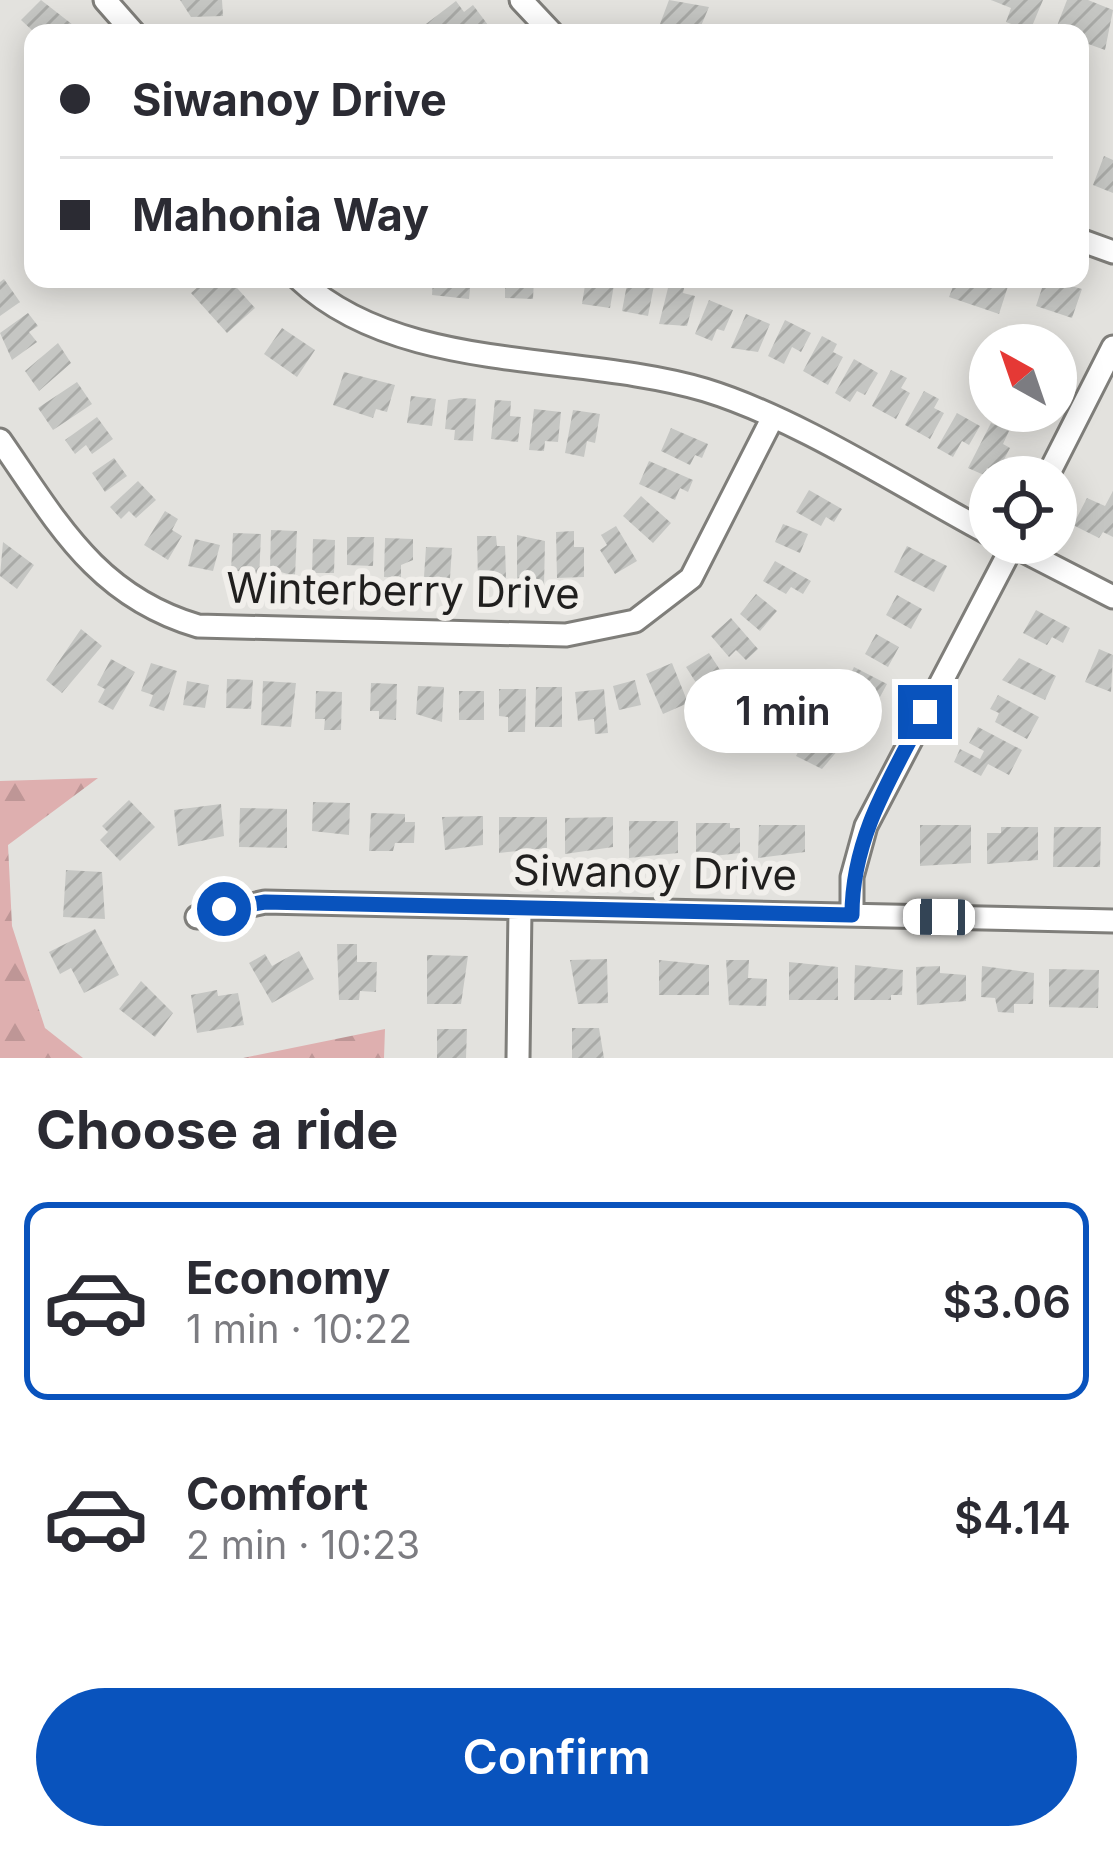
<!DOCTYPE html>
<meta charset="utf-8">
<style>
:root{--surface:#fff;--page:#f7f7f7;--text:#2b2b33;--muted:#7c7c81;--line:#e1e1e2;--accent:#0953bd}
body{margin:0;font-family:Inter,sans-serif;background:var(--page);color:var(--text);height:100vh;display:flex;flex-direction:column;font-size:45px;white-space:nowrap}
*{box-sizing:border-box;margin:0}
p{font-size:39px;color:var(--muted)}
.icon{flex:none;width:66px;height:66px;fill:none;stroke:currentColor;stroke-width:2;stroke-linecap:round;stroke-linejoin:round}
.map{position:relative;height:1058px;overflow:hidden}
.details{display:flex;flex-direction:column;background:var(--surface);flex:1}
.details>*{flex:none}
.banner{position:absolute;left:24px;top:24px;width:1065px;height:264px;border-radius:24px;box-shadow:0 6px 30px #0003;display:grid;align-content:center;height:264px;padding:0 36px;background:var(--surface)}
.needle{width:78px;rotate:320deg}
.buttons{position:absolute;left:969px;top:324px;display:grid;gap:24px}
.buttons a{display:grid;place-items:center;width:108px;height:108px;border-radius:50%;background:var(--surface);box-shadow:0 6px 30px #0003;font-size:60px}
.end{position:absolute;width:54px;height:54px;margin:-27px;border:15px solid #0953bd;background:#fff;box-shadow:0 0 0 6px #fff}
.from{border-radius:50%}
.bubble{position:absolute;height:84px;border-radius:42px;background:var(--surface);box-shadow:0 6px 30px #0003;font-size:39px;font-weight:600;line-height:84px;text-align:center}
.car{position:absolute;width:36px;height:72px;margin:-36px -18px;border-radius:15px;box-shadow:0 0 9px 3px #0007;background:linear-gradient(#fff 24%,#345 0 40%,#fff 0 76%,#345 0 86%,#fff 0)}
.banner b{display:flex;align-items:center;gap:42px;height:114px;font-size:45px}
.banner b+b{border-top:3px solid var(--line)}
.banner i{width:30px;height:30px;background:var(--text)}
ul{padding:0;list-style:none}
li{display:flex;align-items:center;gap:36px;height:198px;margin:0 24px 18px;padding:0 12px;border:6px solid transparent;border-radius:24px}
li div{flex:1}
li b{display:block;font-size:45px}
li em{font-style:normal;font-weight:600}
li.selected{border-color:var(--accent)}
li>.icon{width:108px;height:108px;stroke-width:1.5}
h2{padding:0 36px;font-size:54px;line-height:144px}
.button{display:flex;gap:24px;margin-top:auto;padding:24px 36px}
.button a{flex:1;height:138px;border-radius:72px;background:var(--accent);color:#fff;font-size:48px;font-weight:600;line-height:138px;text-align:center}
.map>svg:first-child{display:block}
</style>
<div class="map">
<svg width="1113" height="1058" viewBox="0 0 1113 1058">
<defs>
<pattern id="forest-firs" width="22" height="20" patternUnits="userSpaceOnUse" patternTransform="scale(3)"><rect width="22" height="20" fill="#deafaf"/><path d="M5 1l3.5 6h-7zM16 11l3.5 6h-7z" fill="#be9696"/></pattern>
<pattern id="building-hatch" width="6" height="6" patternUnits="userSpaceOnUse" patternTransform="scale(3)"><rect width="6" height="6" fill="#c5c6c3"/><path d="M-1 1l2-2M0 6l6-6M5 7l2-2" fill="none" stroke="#a9aaa7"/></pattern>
</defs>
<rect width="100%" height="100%" fill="#e3e2de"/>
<path fill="url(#forest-firs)" d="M98,778L8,845L12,926L45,1028L83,1058H0V781Z
M385,1029L384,1058H243Z"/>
<path fill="url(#building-hatch)" d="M41,0L73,25L65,33H35L21,20Z
M180,0H222L223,16L191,17Z
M669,0L709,7L698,33L660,24Z
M991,0H1043L1030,31L1006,22L1011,8Z
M1067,0H1088L1113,10L1105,50L1080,41V33L1055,31Z
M456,1L464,12L473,5L494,33H426L422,27Z
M1104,156L1113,160V193L1093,185Z
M4,279L20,302L0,316V282Z
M207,279H229L255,308L227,333L191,293Z
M433,279H471L469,299L432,295Z
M505,279H534L533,299L505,298Z
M586,279H615L610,308L582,304Z
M628,279L655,280L648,316L622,311Z
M956,279L1010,280L999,314L949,297Z
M1045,279L1082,289L1072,318L1036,306Z
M670,280L685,284L683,293L695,296L687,326L659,324Z
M709,300L733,310L724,331L717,329L712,341L695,334Z
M28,313L38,326L29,332L37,342L12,360L0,333Z
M746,314L770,324L758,352L731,348Z
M785,320L811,333L801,352L792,347L784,364L768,356Z
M282,328L315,350L297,377L264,354Z
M822,336L837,344L833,352L843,357L828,385L803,371Z
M58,343L71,363L39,391L25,371Z
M854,359L878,373L865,395L857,391L850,402L835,393Z
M891,370L907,378L901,388L910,393L896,419L872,406Z
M344,372L395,385L387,412L376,409L373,418L333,405Z
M77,382L92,404L53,430L38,408Z
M924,391L939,399L934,408L944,413L930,439L905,425Z
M411,396L436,399L432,426L407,423Z
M461,398L476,399L473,441L454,440L455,430L445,429L448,400Z
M495,400L511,401L510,416L521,417L518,442L491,439Z
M534,409L561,412L558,442L545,441L544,451L529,450Z
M573,410L600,414L595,443L587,441L584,457L565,453Z
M957,413L980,426L969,445L962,441L953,457L937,448Z
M97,417L113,439L92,454L86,445L75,454L65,440Z
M991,423L1009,431L1003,444L1010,448L997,473L987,468L984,475L968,468Z
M671,428L708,444L702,458L695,455L690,465L661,451Z
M114,458L127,476L105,492L92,473Z
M649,461L693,480L688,492L680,488L675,500L639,484Z
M138,481L156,500L136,518L129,511L121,519L110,507Z
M809,490L842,509L834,522L826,517L821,526L796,512Z
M1113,491V537L1103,532L1099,538L1073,525L1087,498L1105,506Z
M641,496L671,523L653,543L623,516Z
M165,511L178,519L172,530L182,536L168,560L144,545Z
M783,524L808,534L800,553L775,542Z
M616,526L637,561L615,574L600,550L607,545L601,535Z
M271,530L297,531L295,576L270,569Z
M574,531V547H584V577L557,578L556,532Z
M233,533L261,534L259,579L241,578L242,571H231Z
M517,535L545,541L544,586L517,579Z
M477,536H496L497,546H505L506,578L478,583Z
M347,537H374L373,566L347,565Z
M385,538L413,539V560L401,565V578L384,577Z
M195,539L220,545L213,571L188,566Z
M313,539L335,540L334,573H312Z
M3,542L34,565L17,589L0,576Z
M907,546L947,566L934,592L894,572Z
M426,547L452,548L450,578L424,577Z
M775,561L811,581L803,594L791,587L786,594L763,581Z
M756,594L777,611L760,631L740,614Z
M897,595L922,609L911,629L886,615Z
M1036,610L1070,628L1063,643L1052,637L1047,645L1023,633Z
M731,618L758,649L746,660L736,650L729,657L711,636Z
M81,629L102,646L62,693L46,680Z
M876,634L899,647L888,667L865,654Z
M1099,649L1113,655L1111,692L1085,682Z
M709,653L731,687L717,695L712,686L702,692L686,667Z
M1019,658L1056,676L1045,700L1002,680Z
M111,659L135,672L113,710L98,702L105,689L97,685Z
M151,663L177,671L164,711L149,706L153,695L141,691Z
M672,663L688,703L663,714L646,674Z
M854,667L887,684L880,697L873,693L868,703L843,690Z
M227,679L253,680L251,709L226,708Z
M635,680L641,705L619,710L613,686Z
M187,681L209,685L205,708L183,705Z
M263,681L296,683L291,727L261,725Z
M371,683L397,684L396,720L379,719V711H370Z
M418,686L444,687L442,722L416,714Z
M536,687H562V727H535Z
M499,689H526L525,732H508V717L499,716Z
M604,689L608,733L595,734L594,719L578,721L575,692Z
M316,691L342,692L341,730H324L325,719H315Z
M459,691H484V720H459Z
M998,695L1039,717L1027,739L995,722L999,713L990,709Z
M836,702L869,719L850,742L822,727Z
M978,727L1022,750L1009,775L988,764L981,776L954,762L960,749L980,759L984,751L969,743Z
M808,733L839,749L822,769L796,756Z
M129,800L155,827L120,861L100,840L108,832L102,826Z
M313,802L350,803L349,835L312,831Z
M221,804L224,836L178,846L174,810Z
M240,808L287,809V848L239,847Z
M371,813L405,814V822H415L414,843H395L393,851H369Z
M483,816V845L445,850L442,817Z
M499,817H547V848L499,853Z
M613,817V847L565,854V818Z
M629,821H678V853L629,858Z
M696,823H730V828H740V853L696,858Z
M759,825H805V852L758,858Z
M920,825H971V863L920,866Z
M1001,827H1038V860L987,864V833H1001Z
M1054,827H1101L1100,867H1053Z
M66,870L102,872L105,919L63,917Z
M95,929L119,975L84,993L71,968L60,974L49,952Z
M337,944H357V962H377L376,992L360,991L359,1000H339Z
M299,951L314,979L272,1003L249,963L265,954L272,966Z
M427,955L468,956L461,1004H427Z
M607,959L608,1003L578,1004L570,960Z
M659,960L709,965V995H659Z
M726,960H749L748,978L767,979L766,1006L729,1005Z
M789,962L838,967V1000H789Z
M855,965L903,970L902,995H891V1000H854Z
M940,966V973L966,975V1001L917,1005L916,967Z
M982,966L1034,973L1033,1004H1014V1013L998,1012L995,998L981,997Z
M1049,969L1099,970L1098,1008L1049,1007Z
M141,981L173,1013L155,1037L119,1009Z
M217,990L218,996L238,993L244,1025L197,1033L191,995Z
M572,1028H599L604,1058H572Z
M437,1029H467L466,1058H437Z"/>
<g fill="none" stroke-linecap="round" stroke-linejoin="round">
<g stroke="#7f7e7a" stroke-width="27">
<path id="minor" d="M105,0L134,33
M521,0L552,33
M1080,240L1113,252
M299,279C400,374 577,352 705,390C797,418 904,488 990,534
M0,440C57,522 96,596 198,626L566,635L635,621L691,578L772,419
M1047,477L1113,347
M1008,543L1113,597
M852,915V877L866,826L1014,543
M197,917L265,902L1113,921
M518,1058L520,909"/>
</g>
<use href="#minor" stroke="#fff" stroke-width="21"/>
</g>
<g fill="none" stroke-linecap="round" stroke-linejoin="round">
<path stroke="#0953bd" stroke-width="15" d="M224,909L265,902L852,915C852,838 890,779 925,712"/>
</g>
<g text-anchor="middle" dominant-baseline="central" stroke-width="12" stroke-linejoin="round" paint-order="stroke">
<g font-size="42" fill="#201f1e" stroke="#f1efeb">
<text transform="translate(403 590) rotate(1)">Winterberry Drive</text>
<text transform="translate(655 872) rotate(1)">Siwanoy Drive</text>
</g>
</g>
</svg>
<div class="buttons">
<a><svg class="needle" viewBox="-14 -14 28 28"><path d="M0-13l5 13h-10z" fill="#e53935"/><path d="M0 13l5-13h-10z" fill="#7c7c81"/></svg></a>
<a><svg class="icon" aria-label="locate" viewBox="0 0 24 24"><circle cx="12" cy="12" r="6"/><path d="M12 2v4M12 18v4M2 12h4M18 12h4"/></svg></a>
</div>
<i class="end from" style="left:224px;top:909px"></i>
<i class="end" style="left:925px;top:712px"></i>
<div class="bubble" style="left:684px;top:669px;width:198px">1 min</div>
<i class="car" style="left:939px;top:917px;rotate:271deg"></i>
<div class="banner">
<b><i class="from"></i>Siwanoy Drive</b>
<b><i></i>Mahonia Way</b>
</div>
</div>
<section class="details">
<h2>Choose a ride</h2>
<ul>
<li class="selected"><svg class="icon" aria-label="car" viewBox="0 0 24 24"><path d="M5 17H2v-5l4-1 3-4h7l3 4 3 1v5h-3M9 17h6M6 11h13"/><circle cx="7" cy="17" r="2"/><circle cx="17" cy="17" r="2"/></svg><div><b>Economy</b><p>1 min · 10:22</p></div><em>$3.06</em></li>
<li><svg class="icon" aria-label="car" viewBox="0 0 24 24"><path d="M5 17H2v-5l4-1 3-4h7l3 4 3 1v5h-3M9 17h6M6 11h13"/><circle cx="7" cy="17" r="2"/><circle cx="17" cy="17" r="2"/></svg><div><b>Comfort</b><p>2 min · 10:23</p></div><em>$4.14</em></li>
</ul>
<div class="button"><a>Confirm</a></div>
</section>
